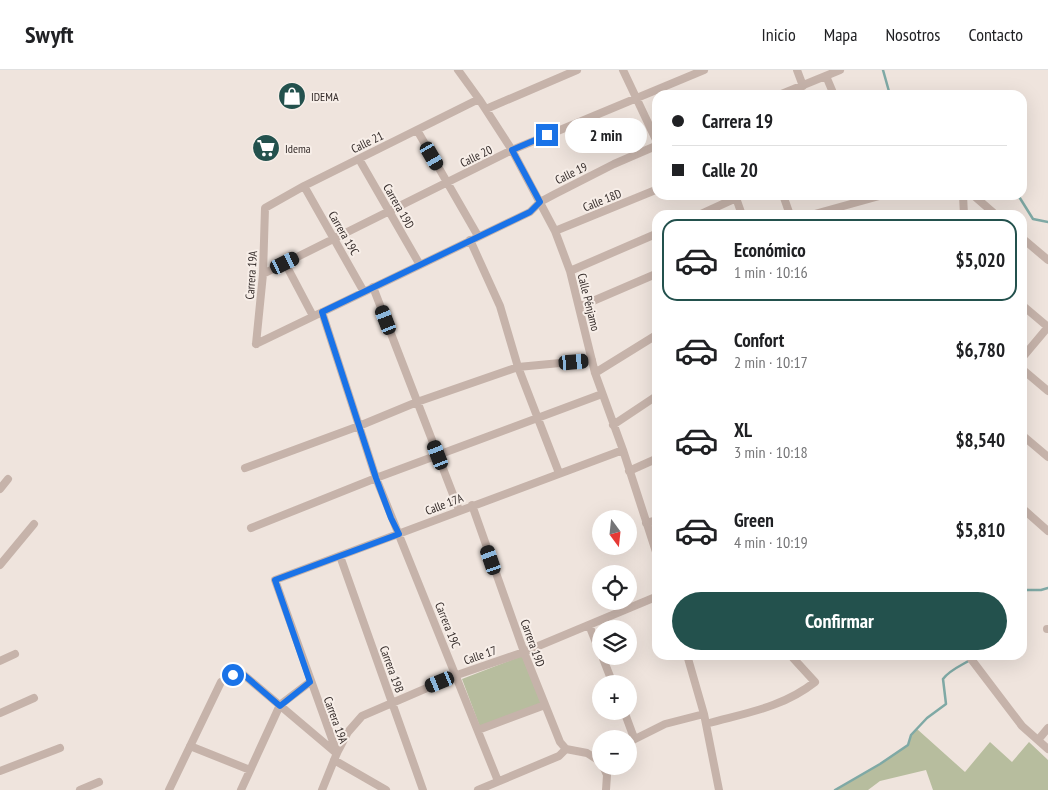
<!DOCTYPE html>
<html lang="es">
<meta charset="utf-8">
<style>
:root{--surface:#fff;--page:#f2f2f2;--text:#202124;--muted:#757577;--line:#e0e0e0;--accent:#23514d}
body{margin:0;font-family:"PT Sans Narrow",sans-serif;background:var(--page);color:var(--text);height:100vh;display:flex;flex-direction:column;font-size:19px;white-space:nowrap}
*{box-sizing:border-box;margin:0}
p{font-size:16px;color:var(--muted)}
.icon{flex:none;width:28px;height:28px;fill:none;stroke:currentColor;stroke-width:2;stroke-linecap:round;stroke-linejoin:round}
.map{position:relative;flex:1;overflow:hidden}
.drawer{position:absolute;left:652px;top:140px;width:375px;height:450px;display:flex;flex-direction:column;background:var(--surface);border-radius:15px;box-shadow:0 5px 20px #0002}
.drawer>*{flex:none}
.guide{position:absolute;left:652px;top:20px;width:375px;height:110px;border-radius:15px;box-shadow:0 5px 20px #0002;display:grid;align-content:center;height:110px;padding:0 20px;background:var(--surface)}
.needle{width:32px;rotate:165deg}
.fabs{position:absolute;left:592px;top:440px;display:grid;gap:10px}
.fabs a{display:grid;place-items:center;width:45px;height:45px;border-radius:50%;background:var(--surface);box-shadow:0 5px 20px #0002;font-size:25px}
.end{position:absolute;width:22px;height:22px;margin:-11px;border:6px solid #1a73e8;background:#fff;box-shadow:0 0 0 2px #fff}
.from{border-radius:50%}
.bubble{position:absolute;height:35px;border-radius:18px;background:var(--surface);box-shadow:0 5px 20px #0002;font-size:16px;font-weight:600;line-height:35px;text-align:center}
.car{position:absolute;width:15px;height:30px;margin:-15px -8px;border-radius:6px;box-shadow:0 0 4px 1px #0007;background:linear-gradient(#222 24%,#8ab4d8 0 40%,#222 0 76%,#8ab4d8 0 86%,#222 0)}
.guide b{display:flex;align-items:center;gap:18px;height:48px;font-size:19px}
.guide b+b{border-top:1px solid var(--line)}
.guide i{width:12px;height:12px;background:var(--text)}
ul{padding:9px 0 0;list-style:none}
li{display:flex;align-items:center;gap:15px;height:82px;margin:0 10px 8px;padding:0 10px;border:2px solid transparent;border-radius:15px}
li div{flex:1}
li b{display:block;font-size:19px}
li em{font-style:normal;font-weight:600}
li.current{border-color:var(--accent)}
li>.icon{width:45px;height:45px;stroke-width:1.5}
.cta{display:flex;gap:10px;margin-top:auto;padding:10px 20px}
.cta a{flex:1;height:58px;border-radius:30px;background:var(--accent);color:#fff;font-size:20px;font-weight:600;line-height:58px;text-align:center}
header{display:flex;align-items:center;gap:30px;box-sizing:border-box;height:70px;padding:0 25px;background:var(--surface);border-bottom:1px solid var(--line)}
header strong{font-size:24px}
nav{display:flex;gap:28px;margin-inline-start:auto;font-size:18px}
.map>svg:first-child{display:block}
</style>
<header>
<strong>Swyft</strong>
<nav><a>Inicio</a><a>Mapa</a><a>Nosotros</a><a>Contacto</a></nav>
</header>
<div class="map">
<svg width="1048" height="720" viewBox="0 0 1048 720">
<rect width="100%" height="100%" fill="#efe4dd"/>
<path fill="#b7bd9e" d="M522,586L541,633L480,657L462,609Z
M917,659L965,702L990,672L1012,692L1029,672L1048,690V720H933L926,700L880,711L868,720H835L880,694L908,675L911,665Z"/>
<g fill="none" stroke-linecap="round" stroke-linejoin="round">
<path stroke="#7fa9a5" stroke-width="2.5" d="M883,0L890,25
M1018,125L1033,149L1048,152
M1022,520H1041L1048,518
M835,720L880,694L908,675L911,665L927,648L946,634L943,609C951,598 966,594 978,585"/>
<path stroke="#c6b3aa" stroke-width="8" d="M458,0L479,29L512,80L555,161L570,201L595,303L623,380L658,488
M623,0L658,74
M797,0L803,16
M826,6L834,25
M779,25L840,0
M486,39L577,0
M417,60L478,166
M359,89L420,195
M304,116L364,222
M735,125L742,145
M783,125L790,145
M963,125L964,145
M973,125L996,145
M699,145L736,128
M811,145L883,125
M555,161L658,119
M1022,168L1048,190
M470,170L500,236L518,297L559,403
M285,193L313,246
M570,201L658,163
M263,204L512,80L704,0
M373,217L459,440
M1022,235L1048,257L1022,288
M579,237L658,203
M322,242L376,408L498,711
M256,274L530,142L540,132L555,124L614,94L658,75
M256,274L263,204L265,138L304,116L479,29
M1022,299L1048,321
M595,303L658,264
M613,355L658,325
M1022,365L1048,387
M245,398L359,356L417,332L518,297L592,290
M629,401L658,388
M0,419L8,409
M472,435L524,582L560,672L566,679L587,683L601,692
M1022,438L1048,461
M646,453L658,450
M251,458L376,408L602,324
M340,486L423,720
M0,495L34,454
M589,555L601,585
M1047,559H1048
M687,585L704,644L719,720
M968,585L1022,656L1048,679
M602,586L613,614
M0,591L15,584
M624,641L634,668
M0,643L34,628
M706,654C745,643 782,638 815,612L793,588
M478,660L545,635
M1038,670L1048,658
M629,672L665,654L704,644
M190,676L250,700
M337,683L275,510L623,380
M334,690L386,720
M603,696L607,705L606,720
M0,701L60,678
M80,720L99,712
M169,720L221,612L233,605H244L335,682
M241,720L280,635L310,612
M322,720L337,683L348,662L362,646L457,605L524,582L658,526
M478,720L559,686L566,679"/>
</g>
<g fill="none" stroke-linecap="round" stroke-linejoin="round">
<path stroke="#1a73e8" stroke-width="6" d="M233,605H244L280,636L310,612L275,510L399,464L391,448L376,408L322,242L530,142L540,132L512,80L547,65"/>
</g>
<defs>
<g id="shop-disc" transform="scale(1.4375)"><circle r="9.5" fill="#23514d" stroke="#f7eee8"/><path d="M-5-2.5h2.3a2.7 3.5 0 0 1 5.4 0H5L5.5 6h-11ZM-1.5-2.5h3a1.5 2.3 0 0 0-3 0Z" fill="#fff"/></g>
<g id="supermarket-disc" transform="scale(1.4375)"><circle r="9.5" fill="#23514d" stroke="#f7eee8"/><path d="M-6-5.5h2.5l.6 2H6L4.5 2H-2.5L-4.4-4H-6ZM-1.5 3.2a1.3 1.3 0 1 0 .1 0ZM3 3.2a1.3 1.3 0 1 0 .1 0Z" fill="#fff"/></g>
</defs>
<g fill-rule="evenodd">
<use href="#shop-disc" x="292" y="26"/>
<use href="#supermarket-disc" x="266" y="78"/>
</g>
<g text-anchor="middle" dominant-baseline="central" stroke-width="4" stroke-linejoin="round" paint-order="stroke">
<g font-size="12" fill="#342b29" stroke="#f7eee8" text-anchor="start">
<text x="311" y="26">IDEMA</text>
<text x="285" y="78">Idema</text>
</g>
<g font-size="12" fill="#342b29" stroke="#f7eee8">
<text transform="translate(367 72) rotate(-26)">Calle 21</text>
<text transform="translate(476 86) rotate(-26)">Calle 20</text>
<text transform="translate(571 103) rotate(-26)">Calle 19</text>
<text transform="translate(602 130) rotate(-22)">Calle 18D</text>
<text transform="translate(399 136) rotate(60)">Carrera 19D</text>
<text transform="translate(344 163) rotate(60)">Carrera 19C</text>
<text transform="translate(251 205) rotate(-86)">Carrera 19A</text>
<text transform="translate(589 232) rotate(76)">Calle Pénjamo</text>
<text transform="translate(444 434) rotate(-21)">Calle 17A</text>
<text transform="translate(448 555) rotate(68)">Carrera 19C</text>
<text transform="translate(533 573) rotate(70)">Carrera 19D</text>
<text transform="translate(480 585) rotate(-19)">Calle 17</text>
<text transform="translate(392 599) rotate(70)">Carrera 19B</text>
<text transform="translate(336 650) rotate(70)">Carrera 19A</text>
</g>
</g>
</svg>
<div class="fabs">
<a><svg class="needle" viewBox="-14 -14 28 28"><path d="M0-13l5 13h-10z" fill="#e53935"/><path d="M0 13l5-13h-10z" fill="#757577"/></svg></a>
<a><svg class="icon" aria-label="locate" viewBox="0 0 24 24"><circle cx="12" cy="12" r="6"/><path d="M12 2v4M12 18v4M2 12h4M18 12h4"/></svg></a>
<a><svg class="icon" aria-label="layers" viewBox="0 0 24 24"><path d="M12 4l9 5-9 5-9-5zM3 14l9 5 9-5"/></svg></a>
<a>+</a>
<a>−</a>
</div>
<i class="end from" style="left:233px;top:605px"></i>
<i class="end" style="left:547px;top:65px"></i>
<div class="bubble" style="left:565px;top:48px;width:82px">2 min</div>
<i class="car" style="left:432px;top:86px;rotate:150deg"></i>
<i class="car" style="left:285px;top:193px;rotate:64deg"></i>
<i class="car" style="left:386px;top:250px;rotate:339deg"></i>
<i class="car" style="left:574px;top:292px;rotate:85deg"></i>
<i class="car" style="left:438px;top:385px;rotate:339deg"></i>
<i class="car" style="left:491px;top:490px;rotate:341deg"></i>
<i class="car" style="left:440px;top:612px;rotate:248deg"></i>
<div class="guide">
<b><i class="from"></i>Carrera 19</b>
<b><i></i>Calle 20</b>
</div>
<section class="drawer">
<ul>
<li class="current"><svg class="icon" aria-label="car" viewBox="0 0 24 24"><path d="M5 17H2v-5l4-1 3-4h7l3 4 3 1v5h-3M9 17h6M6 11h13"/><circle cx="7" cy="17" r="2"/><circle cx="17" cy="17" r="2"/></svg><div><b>Económico</b><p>1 min · 10:16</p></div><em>$5,020</em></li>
<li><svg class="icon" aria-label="car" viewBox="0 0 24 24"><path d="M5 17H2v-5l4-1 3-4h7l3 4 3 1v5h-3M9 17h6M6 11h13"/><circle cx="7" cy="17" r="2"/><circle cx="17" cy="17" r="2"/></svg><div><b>Confort</b><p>2 min · 10:17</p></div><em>$6,780</em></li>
<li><svg class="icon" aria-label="car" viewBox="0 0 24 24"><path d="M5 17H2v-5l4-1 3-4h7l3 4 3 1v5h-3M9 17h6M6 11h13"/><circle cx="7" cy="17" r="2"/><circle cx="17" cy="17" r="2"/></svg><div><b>XL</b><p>3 min · 10:18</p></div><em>$8,540</em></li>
<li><svg class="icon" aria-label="car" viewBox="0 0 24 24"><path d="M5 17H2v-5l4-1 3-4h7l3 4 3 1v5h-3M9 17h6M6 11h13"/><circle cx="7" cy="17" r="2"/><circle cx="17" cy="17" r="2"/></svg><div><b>Green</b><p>4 min · 10:19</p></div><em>$5,810</em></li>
</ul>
<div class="cta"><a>Confirmar</a></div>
</section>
</div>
